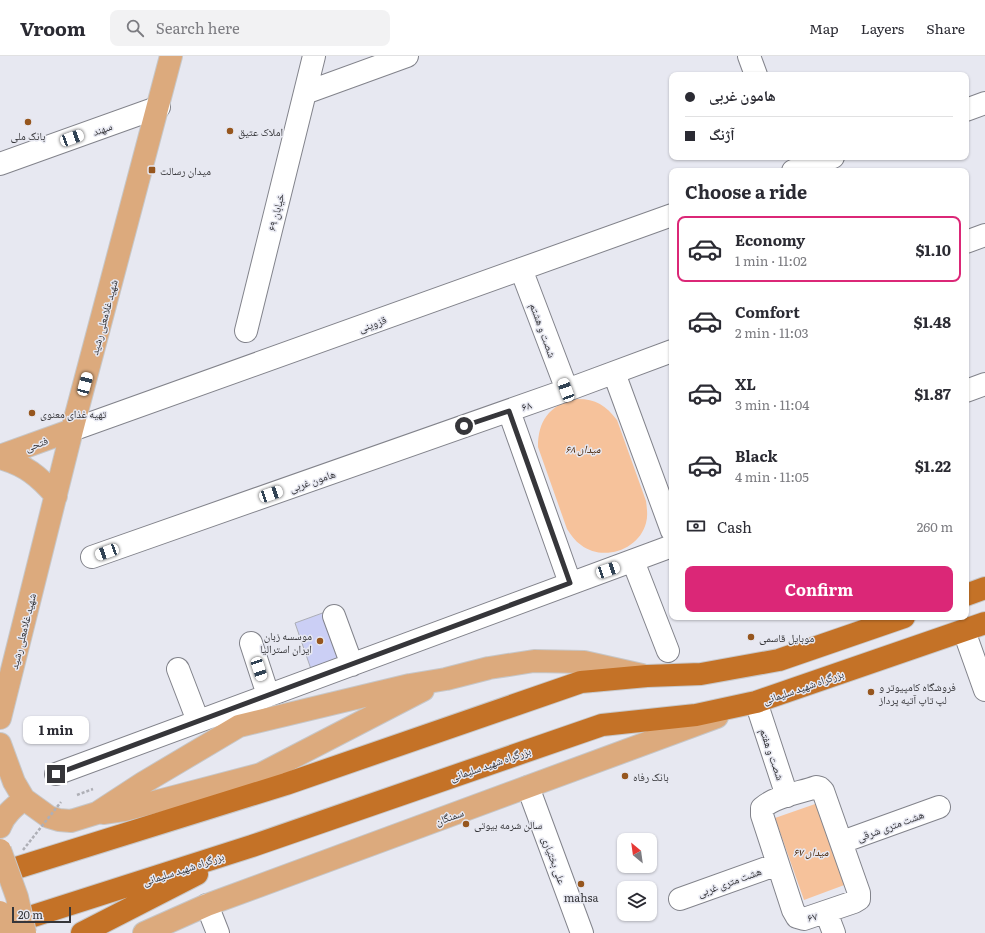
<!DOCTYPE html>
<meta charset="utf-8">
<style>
:root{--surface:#fff;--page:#f2f2f3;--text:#2b2b33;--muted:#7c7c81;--line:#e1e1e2;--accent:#db2777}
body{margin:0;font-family:Literata,"Noto Naskh Arabic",serif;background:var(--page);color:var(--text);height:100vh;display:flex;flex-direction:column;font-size:15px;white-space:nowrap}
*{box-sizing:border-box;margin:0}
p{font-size:13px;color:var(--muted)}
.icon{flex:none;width:22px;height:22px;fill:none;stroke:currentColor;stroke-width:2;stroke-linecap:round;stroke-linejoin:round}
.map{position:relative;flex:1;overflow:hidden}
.side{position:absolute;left:669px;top:112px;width:300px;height:452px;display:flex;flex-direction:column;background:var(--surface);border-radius:8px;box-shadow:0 1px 3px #0004}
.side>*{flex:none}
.guide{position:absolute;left:669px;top:16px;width:300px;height:88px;border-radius:8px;box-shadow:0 1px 3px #0004;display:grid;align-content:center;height:88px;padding:0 16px;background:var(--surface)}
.needle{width:26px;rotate:331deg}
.tools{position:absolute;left:617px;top:777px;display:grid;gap:8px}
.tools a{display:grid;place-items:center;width:40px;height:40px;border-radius:8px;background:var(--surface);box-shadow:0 1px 3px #0004;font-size:20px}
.scale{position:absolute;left:12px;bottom:10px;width:59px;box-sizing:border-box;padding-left:4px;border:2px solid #36363a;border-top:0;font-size:11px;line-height:14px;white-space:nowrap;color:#36363a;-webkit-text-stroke:3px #e7e8f1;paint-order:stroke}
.end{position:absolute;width:18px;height:18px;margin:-9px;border:5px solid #36363a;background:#fff;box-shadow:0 0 0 2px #fff}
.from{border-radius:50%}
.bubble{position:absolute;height:28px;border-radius:8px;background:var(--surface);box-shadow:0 1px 3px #0004;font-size:13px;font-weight:700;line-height:28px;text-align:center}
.car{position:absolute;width:12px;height:24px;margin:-12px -6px;border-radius:5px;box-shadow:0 0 3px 1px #0007;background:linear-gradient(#fff 24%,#345 0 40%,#fff 0 76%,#345 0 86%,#fff 0)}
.guide b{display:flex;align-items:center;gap:14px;height:38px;font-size:15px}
.guide b+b{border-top:1px solid var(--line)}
.guide i{width:10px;height:10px;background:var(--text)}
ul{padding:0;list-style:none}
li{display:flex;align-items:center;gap:12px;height:66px;margin:0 8px 6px;padding:0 8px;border:2px solid transparent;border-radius:8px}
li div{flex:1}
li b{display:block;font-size:15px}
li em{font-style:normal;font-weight:700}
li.current{border-color:var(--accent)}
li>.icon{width:36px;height:36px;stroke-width:1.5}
h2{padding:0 16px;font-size:18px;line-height:48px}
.pay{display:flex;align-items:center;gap:10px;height:44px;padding:0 16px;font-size:15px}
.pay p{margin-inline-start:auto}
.cta{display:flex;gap:8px;margin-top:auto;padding:8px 16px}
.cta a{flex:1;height:46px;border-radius:8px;background:var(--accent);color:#fff;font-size:16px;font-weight:700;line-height:46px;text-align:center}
header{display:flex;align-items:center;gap:24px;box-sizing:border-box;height:56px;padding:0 20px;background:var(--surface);border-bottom:1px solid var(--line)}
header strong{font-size:19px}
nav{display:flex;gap:22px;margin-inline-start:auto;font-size:14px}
.search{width:280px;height:36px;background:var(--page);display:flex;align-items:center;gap:10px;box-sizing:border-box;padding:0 14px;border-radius:8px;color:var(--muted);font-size:15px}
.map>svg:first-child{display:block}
</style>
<header>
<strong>Vroom</strong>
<div class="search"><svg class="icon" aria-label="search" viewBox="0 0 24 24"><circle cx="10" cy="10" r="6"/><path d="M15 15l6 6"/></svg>Search here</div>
<nav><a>Map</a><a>Layers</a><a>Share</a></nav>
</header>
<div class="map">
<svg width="985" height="877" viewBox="0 0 985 877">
<rect width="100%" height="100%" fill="#e7e8f1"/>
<path fill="#f6c29b" d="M574,343C594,342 605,348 617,364L646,445C647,453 648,460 646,467C639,494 603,506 581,489C575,485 571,479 567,473L538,391C538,365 549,350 574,343Z
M818,747L847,828L804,844L775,762Z"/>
<path fill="#cbcff5" stroke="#acaeb6" d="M328,555L344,604L312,616L295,567Z"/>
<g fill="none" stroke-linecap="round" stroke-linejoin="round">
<g stroke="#82838b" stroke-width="24">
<path id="minor" d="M749,0L756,19
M305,37L407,0
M966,54L985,47
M0,108L159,51
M793,115L833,101
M966,186L985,179
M521,213L567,334
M246,275L314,0
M614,317L672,475
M966,335L985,328
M509,355L570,527
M72,374L672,159
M92,501L567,334L672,295
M633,505L668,595
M334,560L352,609
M964,575L985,634
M251,587L268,639
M178,613L198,665
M759,655L787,740
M56,718L672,490
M528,731L582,877
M816,731L820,732L823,735L859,837V843L854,846L804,863L797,861L793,854L762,759V752C776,740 799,737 816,731Z
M842,786L939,751
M680,843L778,808
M207,849L218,877
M826,856L834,877"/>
</g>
<g stroke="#c7c7c8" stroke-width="24">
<path id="major" d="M0,400L72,374
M0,402C25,409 39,420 56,440
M0,662L72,374L171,0
M0,688L14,726L24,743L49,761L59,764L71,765L97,757L143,727L239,670L410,629L446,623L489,612L534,605L584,606L642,619
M103,757L124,754L261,718L423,634
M0,771C4,759 14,751 24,743
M144,877L207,849L717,661"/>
</g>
<g stroke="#c7c7c8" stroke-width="24">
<path id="highway" d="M966,539L985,532
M0,817L286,728L581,626L647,620L701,618L779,604L904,561
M5,869L252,790L602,669L696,659L756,646L985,567
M82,877L197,818"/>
</g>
<path stroke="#aeafb6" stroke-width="2.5" stroke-dasharray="3 2" stroke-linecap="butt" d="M77,739L93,733"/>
<use href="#minor" stroke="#fff" stroke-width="22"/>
<use href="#major" stroke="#dcaa7d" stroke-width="22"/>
<use href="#highway" stroke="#c47227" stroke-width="22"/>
<g stroke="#c7c7c8" stroke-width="24" stroke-linecap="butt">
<path id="major-bridge" d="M0,794L17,841L25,877
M0,856L5,877"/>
</g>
<path stroke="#aeafb6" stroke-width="2.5" stroke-dasharray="3 2" stroke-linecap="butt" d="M23,794L61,746"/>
<use href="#major-bridge" stroke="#dcaa7d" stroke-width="22"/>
</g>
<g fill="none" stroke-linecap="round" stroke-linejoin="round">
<path stroke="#36363a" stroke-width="5" d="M56,718L570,527L509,355L464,370"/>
</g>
<g fill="#96561e" stroke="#e7e8f1" stroke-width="1.5">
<circle cx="28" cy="66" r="4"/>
<circle cx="230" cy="75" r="4"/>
<rect x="148" y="110" width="8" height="8" rx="2"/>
<circle cx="32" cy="357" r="4"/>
<circle cx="751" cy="581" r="4"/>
<circle cx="320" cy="585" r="4"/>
<circle cx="871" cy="636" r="4"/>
<circle cx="625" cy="720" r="4"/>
<circle cx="466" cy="768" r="4"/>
<circle cx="581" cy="828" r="4"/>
</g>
<g text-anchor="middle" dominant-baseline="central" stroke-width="3" stroke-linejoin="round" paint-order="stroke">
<g font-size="11" fill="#36363a" stroke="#e7e8f1">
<text transform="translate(102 72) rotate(-20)">سهند</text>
<text transform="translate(275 156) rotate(-76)">خیابان ۶۹</text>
<text transform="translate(103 261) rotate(-75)">شهید غلامعلی رشید</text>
<text transform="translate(372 267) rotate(-20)">قزوینی</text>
<text transform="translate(544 274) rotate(70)">شصت و هشتم</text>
<text transform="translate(526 349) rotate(-19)">۶۸</text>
<text transform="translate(36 387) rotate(-20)">فتحی</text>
<text transform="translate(312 424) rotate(-19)">هامون غربی</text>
<text transform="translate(22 575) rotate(-76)">شهید غلامعلی رشید</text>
<text transform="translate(803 630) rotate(-19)">بزرگراه شهید سلیمانی</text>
<text transform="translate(773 698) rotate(71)">شصت و هفتم</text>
<text transform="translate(490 707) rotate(-19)">بزرگراه شهید سلیمانی</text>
<text transform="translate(449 760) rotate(-20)">سمنگان</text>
<text transform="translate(890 769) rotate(-20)">هشت متری شرقی</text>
<text transform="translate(555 804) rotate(70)">علی بختیاری</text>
<text transform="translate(183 812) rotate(-18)">بزرگراه شهید سلیمانی</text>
<text transform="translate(729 825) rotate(-20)">هشت متری غربی</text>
<text transform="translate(812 860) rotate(-13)">۶۷</text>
</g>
<g font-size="11" fill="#36363a" stroke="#e7e8f1" text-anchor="start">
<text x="238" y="75">املاک عتیق</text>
<text x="28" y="79" text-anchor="middle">بانک ملی</text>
<text x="160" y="114">میدان رسالت</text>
<text x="40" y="357">تهیه غذای معنوی</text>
<text x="312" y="579" text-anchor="end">موسسه زبان<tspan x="312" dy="13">ایران استرالیا</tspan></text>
<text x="759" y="581">موبایل قاسمی</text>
<text x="879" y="630">فروشگاه کامپیوتر و<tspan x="879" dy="13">لپ تاپ آتیه پرداز</tspan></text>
<text x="633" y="720">بانک رفاه</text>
<text x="474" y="768">سالن شرمه بیوتی</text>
<text x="581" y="841" text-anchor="middle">mahsa</text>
</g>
<g font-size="11" font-style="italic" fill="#431f00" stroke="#e7e8f1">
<text x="583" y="392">میدان ۶۸</text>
<text x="811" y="795">میدان ۶۷</text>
</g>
</g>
</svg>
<div class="tools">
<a><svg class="needle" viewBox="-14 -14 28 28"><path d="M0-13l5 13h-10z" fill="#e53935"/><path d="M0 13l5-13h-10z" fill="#7c7c81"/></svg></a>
<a><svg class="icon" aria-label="layers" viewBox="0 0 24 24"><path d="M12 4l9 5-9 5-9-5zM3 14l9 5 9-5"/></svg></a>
</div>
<div class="scale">20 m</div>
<i class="end from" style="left:464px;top:370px"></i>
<i class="end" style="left:56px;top:718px"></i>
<div class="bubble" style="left:23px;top:660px;width:66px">1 min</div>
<i class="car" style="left:72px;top:82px;rotate:70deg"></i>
<i class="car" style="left:85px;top:328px;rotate:15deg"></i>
<i class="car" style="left:566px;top:334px;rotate:340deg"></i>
<i class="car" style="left:271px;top:438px;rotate:71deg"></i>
<i class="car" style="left:107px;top:496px;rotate:250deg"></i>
<i class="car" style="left:608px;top:514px;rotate:71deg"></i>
<i class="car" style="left:259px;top:613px;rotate:162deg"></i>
<div class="guide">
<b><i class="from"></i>هامون غربی</b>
<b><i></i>آژنگ</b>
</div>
<section class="side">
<h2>Choose a ride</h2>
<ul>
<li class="current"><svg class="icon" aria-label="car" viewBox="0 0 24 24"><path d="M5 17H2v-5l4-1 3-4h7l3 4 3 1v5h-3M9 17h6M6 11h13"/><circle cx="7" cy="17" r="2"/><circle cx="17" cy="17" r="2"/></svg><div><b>Economy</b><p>1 min · 11:02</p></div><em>$1.10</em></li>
<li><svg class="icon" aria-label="car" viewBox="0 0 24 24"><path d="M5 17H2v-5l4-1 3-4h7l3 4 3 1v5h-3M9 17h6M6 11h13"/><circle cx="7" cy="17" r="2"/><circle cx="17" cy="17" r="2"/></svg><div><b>Comfort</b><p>2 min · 11:03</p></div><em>$1.48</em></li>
<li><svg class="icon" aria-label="car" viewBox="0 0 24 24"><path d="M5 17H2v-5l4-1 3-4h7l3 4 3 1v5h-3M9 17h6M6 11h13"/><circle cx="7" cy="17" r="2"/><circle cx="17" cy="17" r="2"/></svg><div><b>XL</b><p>3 min · 11:04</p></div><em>$1.87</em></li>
<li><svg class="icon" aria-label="car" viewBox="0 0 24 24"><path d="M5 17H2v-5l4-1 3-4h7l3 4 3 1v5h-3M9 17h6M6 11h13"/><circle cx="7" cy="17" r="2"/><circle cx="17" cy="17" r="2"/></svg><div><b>Black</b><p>4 min · 11:05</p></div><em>$1.22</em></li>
</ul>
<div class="pay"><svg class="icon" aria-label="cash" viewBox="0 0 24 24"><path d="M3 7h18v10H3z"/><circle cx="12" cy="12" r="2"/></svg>Cash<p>260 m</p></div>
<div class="cta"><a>Confirm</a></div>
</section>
</div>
